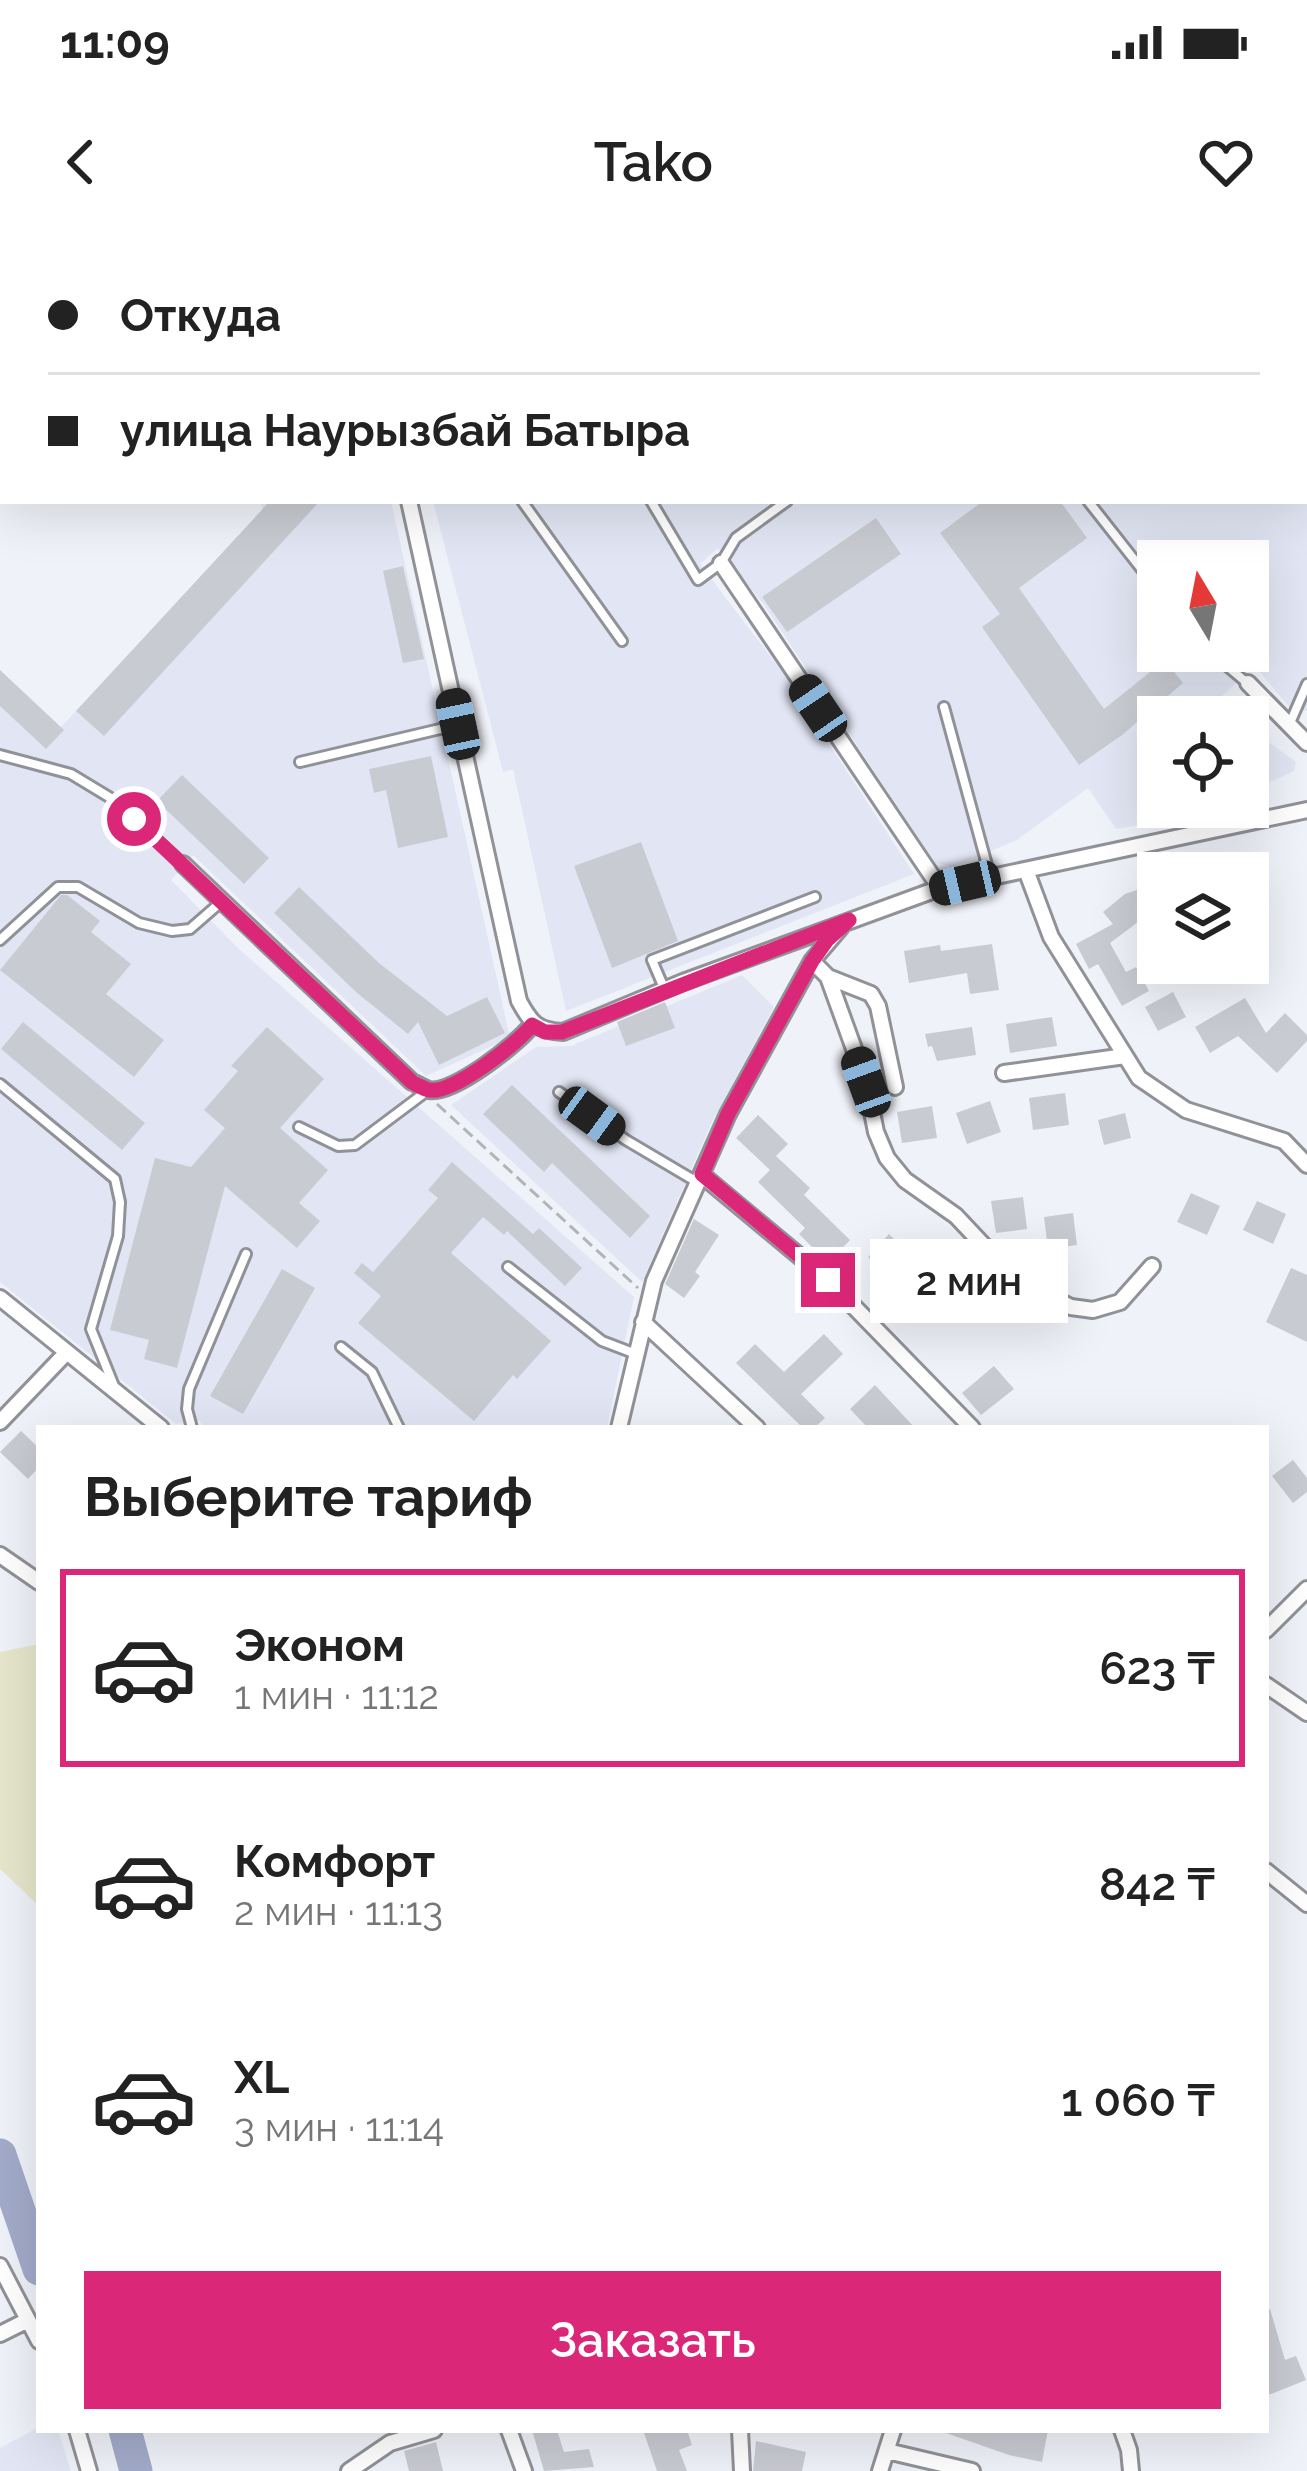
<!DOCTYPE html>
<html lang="ru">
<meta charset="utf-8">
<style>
:root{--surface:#fff;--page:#f6f6f6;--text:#222;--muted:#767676;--line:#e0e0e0;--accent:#db2777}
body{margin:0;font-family:Raleway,sans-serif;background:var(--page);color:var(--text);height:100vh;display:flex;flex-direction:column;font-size:45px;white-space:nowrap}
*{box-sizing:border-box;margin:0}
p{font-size:39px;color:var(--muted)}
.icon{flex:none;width:66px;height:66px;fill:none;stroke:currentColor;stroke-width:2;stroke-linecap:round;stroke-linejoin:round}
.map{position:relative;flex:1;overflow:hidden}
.details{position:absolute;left:36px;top:1185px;width:1233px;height:1008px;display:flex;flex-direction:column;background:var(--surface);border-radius:0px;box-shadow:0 12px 48px #0002}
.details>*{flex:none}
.guide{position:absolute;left:0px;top:0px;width:1308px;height:264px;box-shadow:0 12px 48px #0002;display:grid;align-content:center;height:264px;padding:0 48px;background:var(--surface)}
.needle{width:78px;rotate:350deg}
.controls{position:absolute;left:1137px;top:300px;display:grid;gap:24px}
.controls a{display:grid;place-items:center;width:132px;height:132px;border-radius:0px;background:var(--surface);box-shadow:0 12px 48px #0002;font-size:60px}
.end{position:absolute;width:54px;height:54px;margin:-27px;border:15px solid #db2777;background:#fff;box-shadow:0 0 0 6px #fff}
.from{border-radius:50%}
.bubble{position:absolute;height:84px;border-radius:0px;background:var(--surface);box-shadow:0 12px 48px #0002;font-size:39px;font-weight:600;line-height:84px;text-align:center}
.car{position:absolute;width:36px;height:72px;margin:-36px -18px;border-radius:15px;box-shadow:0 0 9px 3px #0007;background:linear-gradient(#222 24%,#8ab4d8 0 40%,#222 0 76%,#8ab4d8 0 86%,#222 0)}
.guide b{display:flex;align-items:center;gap:42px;height:114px;font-size:45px}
.guide b+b{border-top:3px solid var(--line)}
.guide i{width:30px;height:30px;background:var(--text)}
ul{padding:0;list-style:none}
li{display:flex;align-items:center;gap:36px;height:198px;margin:0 24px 18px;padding:0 24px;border:6px solid transparent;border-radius:0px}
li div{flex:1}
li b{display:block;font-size:45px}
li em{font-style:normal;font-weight:600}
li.on{border-color:var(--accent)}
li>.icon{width:108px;height:108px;stroke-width:1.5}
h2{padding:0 48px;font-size:54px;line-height:144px}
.button{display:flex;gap:24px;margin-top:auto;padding:24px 48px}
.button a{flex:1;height:138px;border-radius:0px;background:var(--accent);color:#fff;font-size:48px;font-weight:600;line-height:138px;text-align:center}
.status{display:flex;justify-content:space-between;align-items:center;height:84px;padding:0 60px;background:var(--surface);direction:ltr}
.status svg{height:33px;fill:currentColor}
header{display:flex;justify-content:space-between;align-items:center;height:156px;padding:0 48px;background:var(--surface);font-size:54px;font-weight:600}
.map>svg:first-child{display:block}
</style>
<div class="status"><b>11:09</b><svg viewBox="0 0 49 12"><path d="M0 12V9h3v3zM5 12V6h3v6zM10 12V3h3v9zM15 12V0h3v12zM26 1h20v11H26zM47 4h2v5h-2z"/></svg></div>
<header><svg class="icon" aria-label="back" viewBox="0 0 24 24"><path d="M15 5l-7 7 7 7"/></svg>Tako<svg class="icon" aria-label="heart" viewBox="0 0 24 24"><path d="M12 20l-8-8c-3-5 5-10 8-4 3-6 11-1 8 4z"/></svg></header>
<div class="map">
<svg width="1307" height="2231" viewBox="0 0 1307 2231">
<rect width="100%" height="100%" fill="#f0f2f9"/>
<path fill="#e2e6f4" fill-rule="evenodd" d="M516,0H1307V471L1291,469L1254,425L1216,462L1235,477H1158V567H1216L1200,575L1116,589L1088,548L1017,600L953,627L935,623L764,365L718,308L700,324L783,433L914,634L566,771L513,529L503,532L433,261H1305V3ZM1158,321H1248V411H1158Z
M260,261H391L510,798L426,836L193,615L171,640L239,709L634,1057L607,1188H204L200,1181L176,1184L0,1042V435L60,488L263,271Z
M1248,487L1296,522L1294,531L1248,552Z
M742,735L774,767L711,884L642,1042L451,865L536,807L571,806Z
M39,2187V2190H58L71,2231H0V2208Z"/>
<path fill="#e6e6cc" d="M39,1404V1666L0,1629V1412Z"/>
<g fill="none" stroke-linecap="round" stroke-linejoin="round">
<path stroke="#a2abc9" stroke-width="33" d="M0,1915L39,2029
M125,2190L136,2231"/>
</g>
<path fill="#c9cbd2" d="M270,261H320L104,496L76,471Z
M983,261H1060L1087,298L1019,348L1104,469L1165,420L1183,443L1122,495L1079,525L982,387L1000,374L940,293Z
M876,278L901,314L787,392L762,357Z
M403,326L424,419L403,423L383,331Z
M0,430L64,490L46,509L0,466Z
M431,516L448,597L398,608L386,550L374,553L369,529Z
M182,535L269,618L244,644L157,561Z
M641,602L678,701L612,728L574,626Z
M1155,644L1158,685L1141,691L1138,682L1110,703L1126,732L1136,727L1149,751L1122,766L1098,724L1089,729L1076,704L1113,684L1103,672L1125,654Z
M299,647L379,723L447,776L487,757L505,793L439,825L418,782L408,794L356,752L274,673Z
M61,655H67L100,681L91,692L131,724L106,754L164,800L134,837L0,730Z
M992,704L999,750L970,754L967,733L909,743L904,711L940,705L941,711Z
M1173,752L1186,777L1158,791L1145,767Z
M1245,758L1266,793L1285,773L1307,795V801L1277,833L1238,796L1210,813L1195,787Z
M665,762L675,788L626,806L617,782Z
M1052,777L1057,806L1010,813L1006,784Z
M23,782L145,883L122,910L1,809Z
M267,787L324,839L280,888L328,930L299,963L320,981L297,1008L225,946L177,1128L144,1119L149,1100L110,1090L155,918L191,927L225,888L204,870L238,831L231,826Z
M972,787L976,815L937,821L932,806L928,807L925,794Z
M512,845L650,976L630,998L552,923L544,932L483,874Z
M1065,853L1069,885L1033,890L1029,858Z
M990,861L1001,892L967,904L956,873Z
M932,866L937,898L902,903L897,872Z
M1125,873L1131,898L1104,905L1098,880Z
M758,875L788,904L776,916L810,948L804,955L850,1000L828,1023L799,994L805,988L758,942L770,930L736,898Z
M452,922L533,994L539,988L582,1028L565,1046L507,991L504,995L483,977L451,1013L551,1101L517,1139L513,1135L474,1181L358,1083L381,1056L354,1033L362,1023L373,1032L438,958L428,950Z
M1191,953L1220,966L1207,995L1177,982Z
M1023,957L1027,989L996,993L991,961Z
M1257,961L1286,974L1273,1004L1243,990Z
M1073,973L1077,1005L1048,1009L1044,977Z
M694,979L719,995L695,1032L700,1036L684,1058L665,1044Z
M889,994L948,1054L927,1076L868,1017Z
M1291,1028L1307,1035V1102L1266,1082Z
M282,1029L315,1048L243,1174L210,1156Z
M824,1094L843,1114L801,1154L825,1178L814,1188H803L736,1123L755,1104L784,1132Z
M994,1126L1014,1149L981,1175L962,1153Z
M875,1145L915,1188H868L850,1169Z
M21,1191L39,1208V1227L28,1239L0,1212Z
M1293,1220L1307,1238V1252L1293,1263L1272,1236Z
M1266,2069H1270L1285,2120L1296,2116L1306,2140L1266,2156Z
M532,2190H557L564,2212L589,2209L594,2227L544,2231Z
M643,2190H687L692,2205L679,2210L687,2231H657Z
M947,2190H1048L1042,2222L1009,2215L946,2193Z
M756,2201L806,2212L802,2231H753Z
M436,2202L443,2231H409L404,2211Z"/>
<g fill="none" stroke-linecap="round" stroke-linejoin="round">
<g stroke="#909298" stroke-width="14">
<path id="lane" d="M522,261L622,401
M651,261L698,340L721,323L736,298L787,261
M1088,261L1158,350
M1209,411L1246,442
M944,467L990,636
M1290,483L1307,444
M0,515L71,534L109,557L182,623
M300,522L457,485
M0,700L58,647H78L139,683L172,691L190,689L221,662
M664,748L652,720L815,657
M0,844L115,939L120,962L118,996L91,1089L114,1146
M559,852L626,900L697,942
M299,887L338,906L355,905L427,851
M508,1027L602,1101L636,1114
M341,1107L372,1132L399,1188
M192,1188L187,1169L189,1149L246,1014"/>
</g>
<g stroke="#909298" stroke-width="20">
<path id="street" d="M350,0V3
M409,261L519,761C531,783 537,791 563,792L683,742L940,648L1307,570
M721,323L940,648
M1248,443L1307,503
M183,624L412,842C413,842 427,850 429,850C453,855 518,803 532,785
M1026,630L1051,697L1139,838L1186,870L1284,901L1307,925
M812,721L828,737L866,842L876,892L887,918L905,940L956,976L1017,1041L1071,1067L1093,1070L1120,1062L1152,1026
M828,737L871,754L878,766L895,847
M1004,833L1125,816
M702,935L828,1040L972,1188
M0,1058L161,1188
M643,1082L757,1188
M0,1182L67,1112
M619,1188L654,1041L728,874L812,721L841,687
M0,1315L39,1342
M1266,1390L1307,1349
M1266,1445L1307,1473
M1266,1631L1307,1664
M0,2026L39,2101
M0,2094L28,2080
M77,2190L89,2231
M509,2190L524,2231
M740,2190L742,2231
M1122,2190L1129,2210L1131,2231
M887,2211L972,2231
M349,2231L390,2203L434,2190
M880,2231L893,2190"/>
</g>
<path stroke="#b2b4ba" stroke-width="3" stroke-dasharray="12 6" stroke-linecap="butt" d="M437,864L638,1048"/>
<use href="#lane" stroke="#fff" stroke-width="8"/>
<use href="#street" stroke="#fff" stroke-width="14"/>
</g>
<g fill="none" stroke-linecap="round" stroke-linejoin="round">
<path stroke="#db2777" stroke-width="15" d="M134,579L412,842C413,843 427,850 429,850C452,855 518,803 532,785L545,792H562L849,680L827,700L812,721L728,874L702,934L828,1040"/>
</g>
</svg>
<div class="controls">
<a><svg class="needle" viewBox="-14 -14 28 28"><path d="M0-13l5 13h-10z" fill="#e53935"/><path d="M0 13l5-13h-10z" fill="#767676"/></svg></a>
<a><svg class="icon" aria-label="locate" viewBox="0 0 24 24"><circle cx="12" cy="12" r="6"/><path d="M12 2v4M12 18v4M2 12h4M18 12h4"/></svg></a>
<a><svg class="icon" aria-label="layers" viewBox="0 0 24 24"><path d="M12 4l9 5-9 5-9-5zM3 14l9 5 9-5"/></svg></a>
</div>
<i class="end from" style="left:134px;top:579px"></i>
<i class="end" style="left:828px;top:1040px"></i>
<div class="bubble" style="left:870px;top:999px;width:198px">2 мин</div>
<i class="car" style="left:818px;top:468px;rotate:326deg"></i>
<i class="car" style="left:458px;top:484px;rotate:348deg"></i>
<i class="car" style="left:965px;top:643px;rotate:257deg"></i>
<i class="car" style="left:866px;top:842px;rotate:340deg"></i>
<i class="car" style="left:592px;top:876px;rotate:126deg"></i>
<div class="guide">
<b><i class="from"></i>Откуда</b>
<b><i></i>улица Наурызбай Батыра</b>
</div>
<section class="details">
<h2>Выберите тариф</h2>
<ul>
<li class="on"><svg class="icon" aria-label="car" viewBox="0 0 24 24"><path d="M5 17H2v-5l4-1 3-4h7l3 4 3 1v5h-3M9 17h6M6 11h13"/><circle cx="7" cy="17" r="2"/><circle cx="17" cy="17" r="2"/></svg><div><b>Эконом</b><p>1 мин · 11:12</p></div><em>623 ₸</em></li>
<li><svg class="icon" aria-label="car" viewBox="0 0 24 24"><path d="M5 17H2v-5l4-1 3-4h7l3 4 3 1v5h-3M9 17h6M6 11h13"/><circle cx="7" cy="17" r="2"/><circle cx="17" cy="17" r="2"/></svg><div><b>Комфорт</b><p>2 мин · 11:13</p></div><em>842 ₸</em></li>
<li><svg class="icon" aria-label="car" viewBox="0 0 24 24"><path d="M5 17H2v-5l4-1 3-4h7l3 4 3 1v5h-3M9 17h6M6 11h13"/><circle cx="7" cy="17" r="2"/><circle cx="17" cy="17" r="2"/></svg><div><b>XL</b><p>3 мин · 11:14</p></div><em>1 060 ₸</em></li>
</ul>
<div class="button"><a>Заказать</a></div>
</section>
</div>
